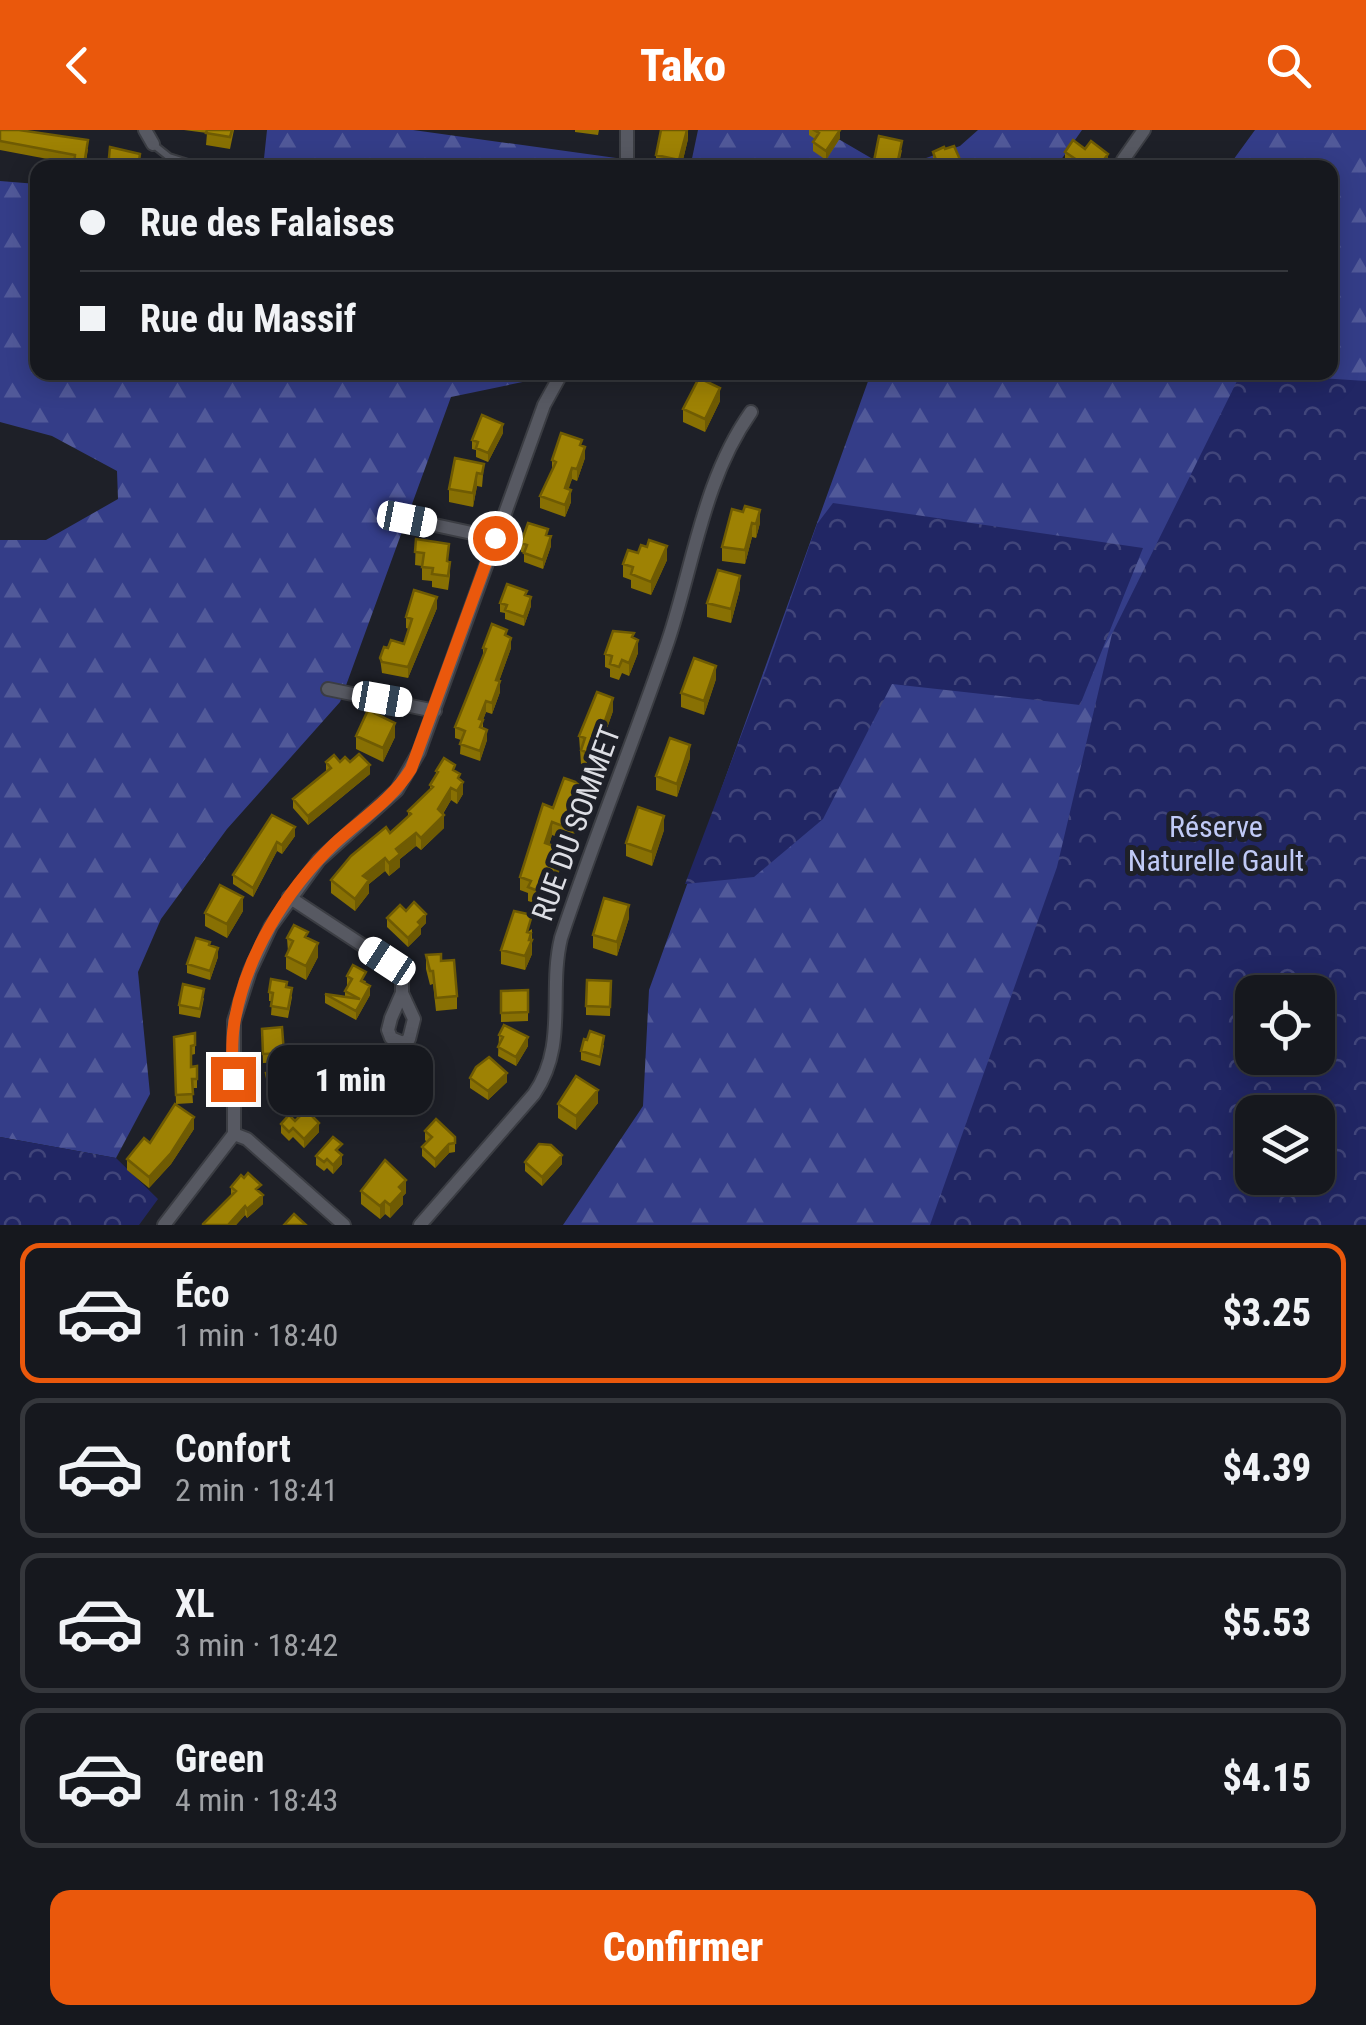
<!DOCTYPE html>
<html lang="fr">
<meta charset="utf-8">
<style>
:root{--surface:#16181e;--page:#23252b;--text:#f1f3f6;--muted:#9ea0a4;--line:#35373c;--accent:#ea580c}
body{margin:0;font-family:"Roboto Condensed",sans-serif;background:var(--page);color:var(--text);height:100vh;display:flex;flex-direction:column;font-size:38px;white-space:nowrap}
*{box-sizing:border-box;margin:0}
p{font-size:32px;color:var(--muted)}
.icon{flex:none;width:55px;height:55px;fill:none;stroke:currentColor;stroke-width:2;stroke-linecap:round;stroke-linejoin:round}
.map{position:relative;height:1095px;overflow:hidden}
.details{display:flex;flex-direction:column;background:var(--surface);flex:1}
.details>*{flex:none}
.hud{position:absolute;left:30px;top:30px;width:1308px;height:220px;border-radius:20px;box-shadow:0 5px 25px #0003,0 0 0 2px var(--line);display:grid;align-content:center;height:220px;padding:0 50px;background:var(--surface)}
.fabs{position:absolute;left:1235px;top:845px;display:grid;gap:20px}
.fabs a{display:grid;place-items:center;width:100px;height:100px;border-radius:20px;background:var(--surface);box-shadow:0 5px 25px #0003,0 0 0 2px var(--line);font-size:50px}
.end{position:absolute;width:45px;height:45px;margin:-22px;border:12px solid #ea580c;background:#fff;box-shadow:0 0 0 5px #fff}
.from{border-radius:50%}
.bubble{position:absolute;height:70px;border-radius:20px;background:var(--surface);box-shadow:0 5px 25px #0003,0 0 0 2px var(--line);font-size:32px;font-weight:800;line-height:70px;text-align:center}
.car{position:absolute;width:30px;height:60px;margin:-30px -15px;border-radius:12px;box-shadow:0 0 8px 2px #0007;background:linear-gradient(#fff 24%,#345 0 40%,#fff 0 76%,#345 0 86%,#fff 0)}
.hud b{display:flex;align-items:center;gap:35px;height:95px;font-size:38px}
.hud b+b{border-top:2px solid var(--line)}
.hud i{width:25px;height:25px;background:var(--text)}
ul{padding:18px 0 0;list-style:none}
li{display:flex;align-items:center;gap:30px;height:140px;margin:0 20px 15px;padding:0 30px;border:5px solid var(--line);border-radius:20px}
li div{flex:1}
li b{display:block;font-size:38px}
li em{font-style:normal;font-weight:800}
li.active{border-color:var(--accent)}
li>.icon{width:90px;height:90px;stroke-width:1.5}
.primary-button{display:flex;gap:20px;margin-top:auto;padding:20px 50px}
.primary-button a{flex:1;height:115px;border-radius:20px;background:var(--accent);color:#fff;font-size:40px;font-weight:800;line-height:115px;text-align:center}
header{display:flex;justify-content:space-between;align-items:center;height:130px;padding:0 50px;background:var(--accent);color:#fff;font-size:45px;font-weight:800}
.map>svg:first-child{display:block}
</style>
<header><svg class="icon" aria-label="back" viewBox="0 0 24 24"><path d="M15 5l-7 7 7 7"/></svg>Tako<svg class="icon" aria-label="search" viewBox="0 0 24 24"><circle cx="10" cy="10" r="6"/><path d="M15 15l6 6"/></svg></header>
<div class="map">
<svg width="1366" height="1095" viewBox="0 0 1366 1095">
<defs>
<pattern id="forest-firs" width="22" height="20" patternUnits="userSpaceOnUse" patternTransform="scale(2.5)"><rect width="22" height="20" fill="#343d88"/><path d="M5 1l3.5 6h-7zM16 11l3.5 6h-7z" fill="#515999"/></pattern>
<pattern id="park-crowns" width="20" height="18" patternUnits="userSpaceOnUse" patternTransform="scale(2.5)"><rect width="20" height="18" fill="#212664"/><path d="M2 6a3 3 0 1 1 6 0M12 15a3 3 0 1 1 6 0" fill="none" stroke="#41457a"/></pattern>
</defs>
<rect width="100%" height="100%" fill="#1e2028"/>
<path fill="url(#forest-firs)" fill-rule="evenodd" d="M267,0H413L681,37L263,38Z
M698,0H823L871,28L912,33L960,16L978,0H1082L1056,37L690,38Z
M1255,0H1366V1095H563L643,976L649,860L871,243L1330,242V38L1228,37ZM1252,862H1318V928H1252ZM1252,982H1318V1048H1252Z
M0,51L37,54L38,242L566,243L451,267L340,572L227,699L161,789L138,842L150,964L116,1028L0,1007V410H46L118,369L117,341L52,306L0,292Z"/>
<path fill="url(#park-crowns)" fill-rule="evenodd" d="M1241,243L1366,251V1095H930L1057,737L1112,504ZM1318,862V928H1252V862ZM1318,982V1048H1252V982Z
M833,373L1143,418L1080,575L892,554L823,689L754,747L685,754L766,540L817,394Z
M0,1007L116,1028L158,1069L139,1095H0Z"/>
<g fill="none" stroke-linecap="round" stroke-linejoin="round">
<g stroke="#3b3d43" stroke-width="10">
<path id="lane" d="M154,15L169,27L204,38"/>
</g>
<g stroke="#3b3d43" stroke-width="16">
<path id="street" d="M145,0L153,14
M1123,30L1144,0
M627,34V0
M407,389L495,408
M328,559L435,581
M289,767L394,836L402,849V863
M402,863L414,889L409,909L403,913L391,908L388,900L391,888Z
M234,1004L247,1009L344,1095
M164,1095L234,1004V891L250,841L271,796L319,730L397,660L419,622L544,275L560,246
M420,1095L534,964C568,915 548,862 561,808C594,708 634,611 668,511C694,433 703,350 751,282"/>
</g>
<use href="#lane" stroke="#575962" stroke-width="6"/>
<use href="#street" stroke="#575962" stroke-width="12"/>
</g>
<path fill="#887003" d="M0,0L88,19L85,38H74V34L0,20Z
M184,0H234L230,19L206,15L207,3Z
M575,0H599L598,5L575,2Z
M688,0V9L681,38H656V25Z
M809,0H840V8L826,30L813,21V12L815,9L809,5Z
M945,19L962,34V38H936L933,31V22Z
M902,20L898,38H874V31Z
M1065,22L1108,38H1068L1065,35Z
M720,271L705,302L683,292V279Z
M503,303L488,332L476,327V320L472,319V310Z
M582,316L585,328L577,351L572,349L568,359L571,372L565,387L540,378V366L552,342V330Z
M484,334L482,357L477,356L473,377L449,372V359Z
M732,379L760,393L756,408L752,407L745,434L722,431V417Z
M548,405L551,416L543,439L524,432V423L521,422V413Z
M416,409L449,431L450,445L448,460L432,457V451L422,450V436L415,435Z
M638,423L667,430L651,465L631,458V450L623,447V434Z
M740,459L731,493L707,487V473Z
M527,465L531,476L524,496L505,489V483L500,482V473Z
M437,478L408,548L382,543L380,528L388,518L404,514L409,499L406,498V487Z
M507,506L511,518L499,551L500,562L492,584L486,582L483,590V598L487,610L480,631L460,624L461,610L455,608V597L483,527V518Z
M634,508L638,523L629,546L622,543L619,550L610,547V539L605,537V524Z
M716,549L704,585L681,577V563Z
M613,581L593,638L581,634L579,606Z
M356,606L395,607L383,632L356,619Z
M690,628L677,667L656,660V646Z
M326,632H340L370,644L308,695L293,678V669L326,642Z
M436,641H455L460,650L463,664L457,674L451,670L443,684L444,698L421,720L416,716L400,729V737L389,746L385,741L369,754V763L355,781L331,763V750L408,687V681L430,659V655L436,646Z
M587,669L573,707L570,706L568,711L552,705L549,715L562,733L549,771L540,767L538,774L528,771V763L520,760V747L553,678Z
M295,697V706L282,724L277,721L253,767L233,754V745Z
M664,700L652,736L626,726V713Z
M243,781L227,808L205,796V783Z
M406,781L426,793L421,798V804L408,817L387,797V788Z
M629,788L617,826L593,818V805Z
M532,799V824L525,840L501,834V820Z
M287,808H308L318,827L306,850L286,839V826L288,822Z
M210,815L218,827L210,850L187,843V834Z
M426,825L441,831L457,866V879L436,881L433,854L430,855L426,839Z
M347,846L366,851L365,853L370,865L356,890L325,873V864L345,867V861L348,856L347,855Z
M611,851L610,886L586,885V876Z
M287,857L292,867L288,888L271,885L272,871H269V862Z
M528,860V891L501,892V861Z
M204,868L200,888L179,884V875Z
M282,897L284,932L263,933L262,899Z
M195,903V924L191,925V937L197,949V958H192L193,973L176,974L174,907Z
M499,905L528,916L516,936L498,926Z
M604,915L600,936L581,930V921Z
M355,937L399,949L389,968L376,961L374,965L365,960V955L355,950Z
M470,948L507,952L488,970L470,958Z
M598,973L576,1000L558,988V974Z
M295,991L319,1002L304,1018L293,1007L289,1011L281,1003V994Z
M194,999L171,1034L149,1058L127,1040V1029L150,1013Z
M425,1001L455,1007V1022L449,1023L435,1038L422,1026V1017L427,1012L425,1010Z
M342,1023V1034L333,1044L327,1038L324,1041L316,1035V1026Z
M525,1032L562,1034L542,1056L525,1041Z
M231,1057L261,1064L263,1074L247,1088L245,1085L236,1095H203L231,1066Z
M361,1061L406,1063L403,1066V1074L390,1088L385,1084L380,1089L361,1074Z"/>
<path fill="#6f5b03" d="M687,0L688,9L681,38H679V30Z
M840,0V8L826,30V21Z
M1108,24V37L1098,38Z
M720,258V271L705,302V289Z
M503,294V303L488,332V323Z
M585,317V328L577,351V339Z
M572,338V349L565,370V358Z
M477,343V356L473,377V363Z
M571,360V372L565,387V375Z
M760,380V393L756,408V394Z
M752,393V407L745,434V420Z
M551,406V416L543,439V430Z
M667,416V430L651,465V452Z
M740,446V459L731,493V479Z
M437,467V478L408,548V537Z
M531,467V476L524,496V487Z
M511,508V518L496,560V550Z
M638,510V523L629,546V533Z
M716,536V549L704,585V571Z
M500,551V562L492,584V573Z
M613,568V581L593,638V625Z
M486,571V582L479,600V589Z
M395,593V607L383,632V618Z
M487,600V610L480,631V621Z
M690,615V628L677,667V654Z
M370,635V644L308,695V686Z
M463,652V664L457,674V661Z
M587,656V669L573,707V694Z
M451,658V670L438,691L444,685V698L421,720V708Z
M664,686V700L652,736V722Z
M552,692V705L545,727V713Z
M295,697V706L282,724V715Z
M416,703V716L400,729V737L389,746V733L396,719Z
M277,712V721L253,767V758Z
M562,719V733L549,771V757Z
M385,728V741L369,754V763L355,781V769L363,746Z
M243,767V781L227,808V794Z
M629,775V788L617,826V812Z
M426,784V793L421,798V804L408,817V808L418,792Z
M531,803L532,824L525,840V826Z
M318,813V827L306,850V836Z
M218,818V827L210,850V841Z
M370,856V865L356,890V881Z
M528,907V916L516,936V927Z
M399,935V949L389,968V954Z
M507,943V952L488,970V961Z
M297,960V970L271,975V966Z
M598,960V973L576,1000V986Z
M194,987V999L171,1034L149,1058V1047Z
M319,993V1002L304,1018V1009Z
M449,1014V1023L435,1038V1029Z
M342,1025V1034L333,1044V1035Z
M562,1025V1034L542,1056V1047Z
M406,1050V1063L403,1066V1074L390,1088V1075L399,1057Z
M263,1065V1074L247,1088V1079Z
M385,1071V1084L380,1089V1076Z
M245,1076V1085L236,1095H228Z"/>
<path fill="#9e8204" stroke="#6f5b03" stroke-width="2.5" d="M0,0H19L88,10L84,35L74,34L75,25L0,11Z
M207,0H232L230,7L206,3Z
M661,0H687L679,30L656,25Z
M814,0H840L826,21L813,12L819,3Z
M879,6L902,11L897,35L874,31Z
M1073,10L1085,19L1091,11L1108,24L1098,38H1071L1077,30L1065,22Z
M954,16L962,34L939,38L933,22L944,17L945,19Z
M110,17L140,24L138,38H108Z
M699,248L720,258L705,289L683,279Z
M482,285L503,294L488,323L476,318L478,312L472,310Z
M561,303L582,310L580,315L585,317L577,339L572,338L565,358L571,360L565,375L540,366L556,332L552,330Z
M455,328L484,334L482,344L477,343L473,363L449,359Z
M745,376L760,380L756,394L752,393L745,420L722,417L732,379L743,382Z
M528,393L548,399L546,405L551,406L543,430L524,423L527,415L521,413Z
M416,409L449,414L447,431L450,432L448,446L432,444L433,438L422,437L424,423L415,422Z
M649,410L667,416L651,452L631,444L633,437L623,434L628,420L638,423L641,415L647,417Z
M718,440L740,446L731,479L707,473Z
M507,454L527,461L525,465L531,467L524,487L505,480L507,475L500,473Z
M414,460L437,467L408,537L382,532L380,528L384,517L388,518L391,510L404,514L412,489L406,487Z
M492,494L507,500L505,505L511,508L496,550L500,551L492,573L486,571L479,589L483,590L480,597L487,600L480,621L460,614L465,601L455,597L486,519L483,518Z
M613,501L634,503L632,507L638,510L629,533L622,530L619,537L610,534L612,526L605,524Z
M694,528L716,536L704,571L681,563Z
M597,562L613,568L593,625L581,620L585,608L579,606Z
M368,580L395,593L383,618L356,606Z
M670,608L690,615L677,654L656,646Z
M359,624L370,635L308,686L293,669L331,638L326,632L334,625L340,632L345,627L350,632Z
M444,628L455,635L453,640L460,644L458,648L463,652L457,661L451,658L438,679L444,685L421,708L416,703L396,719L400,724L389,733L385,728L363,746L369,750L355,769L331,750L351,726L386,697L390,703L411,684L408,681L433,657L430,655L438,642L436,641Z
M564,648L587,656L573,694L570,693L568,698L552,692L545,713L562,719L549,757L540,754L538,761L528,757L531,751L520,747L543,674L553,678Z
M638,677L664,686L652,722L626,713Z
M272,685L295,697L282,715L277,712L253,758L233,745Z
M220,755L243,767L227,794L205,783Z
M604,768L629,775L617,812L593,805Z
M414,772L426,784L418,792L421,795L408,808L387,788L400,775L406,781Z
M514,781L532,785L527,802L531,803L529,810H532L525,826L501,820Z
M294,795L308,802L305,807L318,813L306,836L286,826L293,811L287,808Z
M196,808L210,812L209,815L218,818L210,841L187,834Z
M441,824V831L454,830L457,866L436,868L433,841H430L426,825Z
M353,835L366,842L361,851L370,856L356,881L325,864L360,869L345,861L352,849L347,846Z
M271,849L287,852L286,857L292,858L288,879L271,876L273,863L269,862Z
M587,850L611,851L610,877L586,876Z
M183,854L204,859L200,879L179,875Z
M528,860V882L501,883V861Z
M504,895L528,907L516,927L498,917L503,907L499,905Z
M282,897L284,923L263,924L262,899Z
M590,901L604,906L600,927L581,921L584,909L587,910Z
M195,903V915L191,916V937L197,936V949H192L193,964L176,965L174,907Z
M366,916L399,935L389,954L376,948L374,952L365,947L367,943L355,937Z
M489,927L507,943L488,961L470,948L476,937Z
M292,938L297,960L271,966L266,943Z
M576,946L598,960L576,986L558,974Z
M175,974L194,987L171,1023L149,1047L127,1029L144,1008L150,1013Z
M306,980L319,993L304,1009L293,998L289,1002L281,994L289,985L295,991Z
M436,989L455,1007V1013L449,1014L435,1029L422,1017L432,1007L425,1001Z
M333,1007L342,1014L336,1020L342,1025L333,1035L327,1029L324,1032L316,1026Z
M539,1014L551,1015L562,1025L542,1047L525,1032Z
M385,1030L406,1050L399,1057L403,1061L390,1075L385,1071L380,1076L361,1061Z
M248,1043L261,1055L256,1059L263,1065L247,1079L245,1076L228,1095H203V1094L236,1061L231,1057L241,1045L244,1048Z
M294,1084L306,1095H284Z"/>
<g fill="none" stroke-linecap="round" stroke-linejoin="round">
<path stroke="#ea580c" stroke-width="12" d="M233,949C232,931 231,913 234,895C244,828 286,760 334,714C361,689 391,671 411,639L495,408"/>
</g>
<g text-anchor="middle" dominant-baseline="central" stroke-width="10" stroke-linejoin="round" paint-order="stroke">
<g font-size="30" fill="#dddee4" stroke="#1e2028">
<text transform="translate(576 693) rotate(-70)">RUE DU SOMMET</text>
</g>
<g font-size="30" fill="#c0caf6" stroke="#1e2028">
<text x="1216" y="696">Réserve<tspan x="1216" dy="34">Naturelle Gault</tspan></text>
</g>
</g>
</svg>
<div class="fabs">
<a><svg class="icon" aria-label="locate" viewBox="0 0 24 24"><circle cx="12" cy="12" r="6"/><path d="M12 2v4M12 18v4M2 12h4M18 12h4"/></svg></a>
<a><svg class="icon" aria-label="layers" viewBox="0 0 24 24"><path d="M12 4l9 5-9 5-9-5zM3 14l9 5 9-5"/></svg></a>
</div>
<i class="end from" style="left:495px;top:408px"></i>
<i class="end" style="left:233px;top:949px"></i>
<div class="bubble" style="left:268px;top:915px;width:165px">1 min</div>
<i class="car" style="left:407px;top:389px;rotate:101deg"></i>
<i class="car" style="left:382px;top:569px;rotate:100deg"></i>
<i class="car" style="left:387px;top:831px;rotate:303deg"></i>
<div class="hud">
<b><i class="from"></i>Rue des Falaises</b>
<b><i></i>Rue du Massif</b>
</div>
</div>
<section class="details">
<ul>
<li class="active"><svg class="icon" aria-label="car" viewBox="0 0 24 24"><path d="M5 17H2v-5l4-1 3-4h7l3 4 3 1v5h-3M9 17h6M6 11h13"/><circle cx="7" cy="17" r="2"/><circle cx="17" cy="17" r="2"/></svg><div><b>Éco</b><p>1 min · 18:40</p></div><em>$3.25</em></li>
<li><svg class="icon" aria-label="car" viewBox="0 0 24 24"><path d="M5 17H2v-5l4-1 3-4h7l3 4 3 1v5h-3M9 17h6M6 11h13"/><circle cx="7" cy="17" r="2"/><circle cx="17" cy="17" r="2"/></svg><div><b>Confort</b><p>2 min · 18:41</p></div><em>$4.39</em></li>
<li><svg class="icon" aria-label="car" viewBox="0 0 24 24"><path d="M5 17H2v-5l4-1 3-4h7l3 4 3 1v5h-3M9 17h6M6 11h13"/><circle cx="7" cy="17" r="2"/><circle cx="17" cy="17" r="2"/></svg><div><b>XL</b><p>3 min · 18:42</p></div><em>$5.53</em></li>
<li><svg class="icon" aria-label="car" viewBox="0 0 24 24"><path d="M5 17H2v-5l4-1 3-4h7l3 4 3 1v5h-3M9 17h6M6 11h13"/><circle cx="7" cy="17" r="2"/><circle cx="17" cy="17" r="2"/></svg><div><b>Green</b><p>4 min · 18:43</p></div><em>$4.15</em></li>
</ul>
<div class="primary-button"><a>Confirmer</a></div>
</section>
